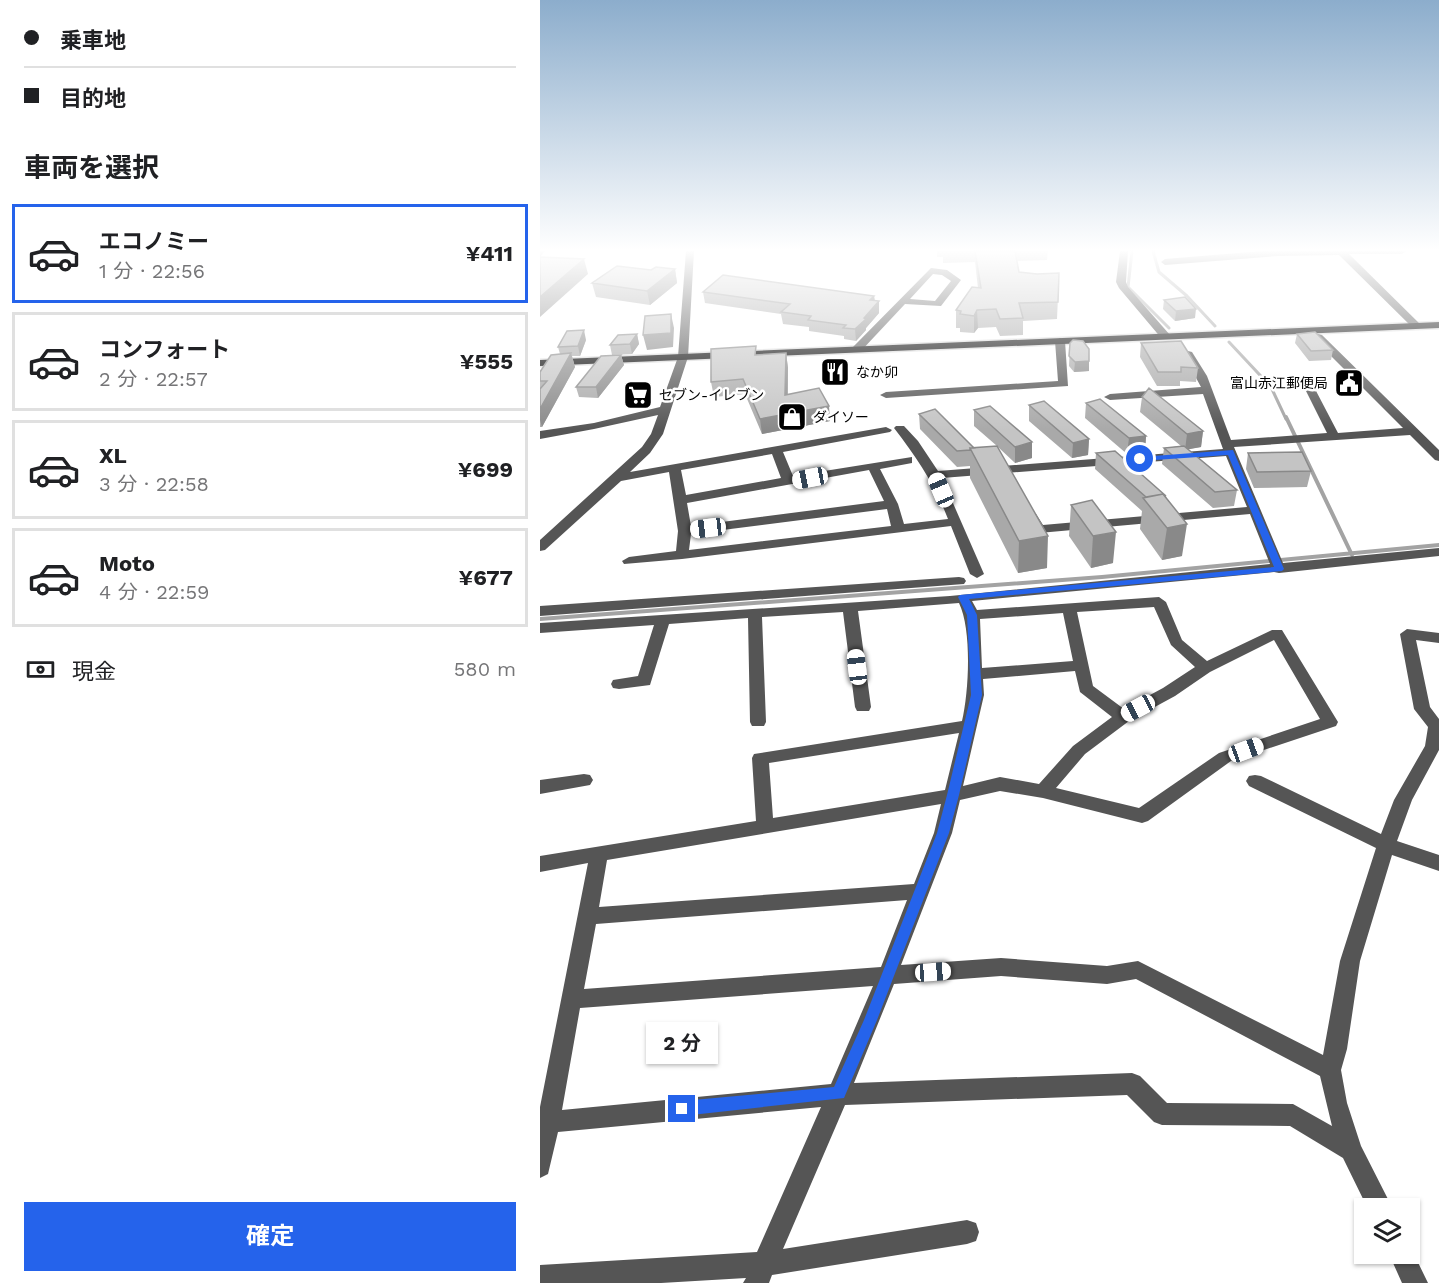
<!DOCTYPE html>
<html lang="ja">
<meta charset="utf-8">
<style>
:root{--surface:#fff;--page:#f2f2f2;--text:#202124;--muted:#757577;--line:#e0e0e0;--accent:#2563eb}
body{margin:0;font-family:"Work Sans","Noto Sans JP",sans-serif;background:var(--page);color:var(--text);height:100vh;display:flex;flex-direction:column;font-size:22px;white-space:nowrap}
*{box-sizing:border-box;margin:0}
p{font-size:20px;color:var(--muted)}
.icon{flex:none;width:33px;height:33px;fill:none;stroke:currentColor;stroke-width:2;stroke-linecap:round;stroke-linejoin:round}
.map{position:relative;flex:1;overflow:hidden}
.side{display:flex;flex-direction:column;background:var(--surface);width:540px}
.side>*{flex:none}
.guide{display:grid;align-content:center;height:132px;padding:0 24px;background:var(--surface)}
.fabs{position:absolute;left:814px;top:1198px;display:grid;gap:12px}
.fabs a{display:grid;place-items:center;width:66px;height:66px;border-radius:0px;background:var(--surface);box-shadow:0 2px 4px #0004;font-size:30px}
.end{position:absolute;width:27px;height:27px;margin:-14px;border:8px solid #2563eb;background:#fff;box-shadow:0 0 0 3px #fff}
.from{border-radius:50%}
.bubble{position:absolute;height:42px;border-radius:0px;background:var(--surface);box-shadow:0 2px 4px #0004;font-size:20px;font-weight:700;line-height:42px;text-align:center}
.car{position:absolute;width:18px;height:36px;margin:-18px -9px;border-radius:8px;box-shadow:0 0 4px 2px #0007;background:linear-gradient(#fff 24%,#345 0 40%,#fff 0 76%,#345 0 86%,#fff 0)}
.guide b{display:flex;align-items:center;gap:21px;height:57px;font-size:22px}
.guide b+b{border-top:2px solid var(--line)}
.guide i{width:15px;height:15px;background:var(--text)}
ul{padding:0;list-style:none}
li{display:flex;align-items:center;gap:18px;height:99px;margin:0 12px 9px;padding:0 12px;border:3px solid var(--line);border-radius:0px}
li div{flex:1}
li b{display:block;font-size:22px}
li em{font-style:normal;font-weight:700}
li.active{border-color:var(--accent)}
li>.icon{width:54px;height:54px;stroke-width:1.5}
h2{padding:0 24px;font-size:27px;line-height:72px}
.pay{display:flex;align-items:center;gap:15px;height:66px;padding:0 24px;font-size:22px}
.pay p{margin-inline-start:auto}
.primary-button{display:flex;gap:12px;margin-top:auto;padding:12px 24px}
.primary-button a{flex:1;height:69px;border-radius:0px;background:var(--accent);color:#fff;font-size:24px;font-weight:700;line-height:69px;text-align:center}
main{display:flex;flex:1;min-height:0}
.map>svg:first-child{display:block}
</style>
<main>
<section class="side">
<div class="guide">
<b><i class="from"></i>乗車地</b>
<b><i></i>目的地</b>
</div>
<h2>車両を選択</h2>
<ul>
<li class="active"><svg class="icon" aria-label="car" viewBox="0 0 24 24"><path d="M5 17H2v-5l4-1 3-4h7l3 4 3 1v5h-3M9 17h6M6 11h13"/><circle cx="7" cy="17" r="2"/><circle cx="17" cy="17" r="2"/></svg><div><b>エコノミー</b><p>1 分 · 22:56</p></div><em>¥411</em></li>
<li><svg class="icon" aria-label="car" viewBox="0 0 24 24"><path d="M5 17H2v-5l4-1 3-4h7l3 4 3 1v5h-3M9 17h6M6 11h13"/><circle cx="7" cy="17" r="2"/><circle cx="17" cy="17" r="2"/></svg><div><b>コンフォート</b><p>2 分 · 22:57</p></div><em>¥555</em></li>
<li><svg class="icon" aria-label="car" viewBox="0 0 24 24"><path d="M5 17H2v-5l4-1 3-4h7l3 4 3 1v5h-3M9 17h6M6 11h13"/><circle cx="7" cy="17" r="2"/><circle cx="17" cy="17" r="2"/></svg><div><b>XL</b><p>3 分 · 22:58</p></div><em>¥699</em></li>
<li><svg class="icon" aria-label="car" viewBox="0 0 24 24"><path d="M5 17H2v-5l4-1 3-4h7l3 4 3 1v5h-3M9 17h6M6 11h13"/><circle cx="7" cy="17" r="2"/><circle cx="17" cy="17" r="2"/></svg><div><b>Moto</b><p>4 分 · 22:59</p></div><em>¥677</em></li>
</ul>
<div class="pay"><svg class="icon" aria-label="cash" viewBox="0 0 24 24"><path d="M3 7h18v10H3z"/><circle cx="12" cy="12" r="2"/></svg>現金<p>580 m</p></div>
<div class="primary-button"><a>確定</a></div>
</section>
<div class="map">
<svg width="899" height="1283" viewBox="0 0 899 1283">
<rect width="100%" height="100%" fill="#fff"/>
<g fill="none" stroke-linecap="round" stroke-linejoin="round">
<path stroke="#a3a3a3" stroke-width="3" d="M592,251L588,287L629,328
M613,251L619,272L647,296L675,326
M689,342L731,387L746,419"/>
<path stroke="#a3a3a3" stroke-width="4" d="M746,417L812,555
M0,619L562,577L899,545"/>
<g stroke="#dbdbdb" stroke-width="3">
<path id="major" d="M899,322V328L0,366V360Z"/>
</g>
<path fill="#555" fill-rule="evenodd" d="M146,251H154L148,357L123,434L110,453L90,472L346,427L352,430L350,432L243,452L253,476L372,457V463L340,469L358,504L364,524L408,519C394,483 377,458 354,428L356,426H364L378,441L398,471L683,449L663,394L570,400L564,397L570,394L661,387L643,354L648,351L652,352L667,376L691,440L787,433L765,389L770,386L775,389L798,433L863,428L774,339L773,337L778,334L782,335L899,450V461L895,460L870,435L694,447L743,563L899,548V556L739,573L734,572L432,601L437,610L619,597L626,602L642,640L667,661L732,630H742L798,722L796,726L691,761L608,821L602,823L503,798L460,791L420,800L412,833L361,965L461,958L567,966L598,961L783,1055L800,961L836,848L709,786L706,781L709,776L715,775L721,776L841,834L854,800L885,746L888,727L874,709L860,634L867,629L899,633V643L876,640L890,707L899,719V750L872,800L857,841L899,855V871L852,855L820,961L807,1049L801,1070L807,1103L821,1146L853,1209H828L803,1158L750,1126L622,1125L614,1122L587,1095L305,1105L243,1249L427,1220L436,1223L439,1232L436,1241L427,1244L232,1275L229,1283H203L206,1278L121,1283H0V1265L217,1252L281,1107L18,1132L8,1174L0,1178V1107L48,863L0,872V856L216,821L212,758L214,754L422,721C429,691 432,630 419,603L318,611L331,707L329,711H317L315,707L303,612L222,617L226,722L224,726H212L210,722L208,618L129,624L110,685L79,689L73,688L71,684L73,680L98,676L114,625L0,633V623L410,596L730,564L710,514L499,533L494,532L484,517L491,513L496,514L503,525L707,507L686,456L402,478L444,574L437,578L430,574L411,526L142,559L84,564L82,561L89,557L136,551L138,531L129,472L81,481L5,550L0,551V540L102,447L111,434L118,415L54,429L0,439V431L54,423L120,407L138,357ZM232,454L241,478L146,495L141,470ZM329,470L344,501L151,526L147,503ZM347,509L351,526L149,550L151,534ZM614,607L631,645L655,667L623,688L584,709L553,686L537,612ZM523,613L533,661L442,668L440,619ZM734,640L780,719L679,753L599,808L516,788L545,754L589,721L635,696L670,672ZM535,671L540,692L572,717L533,746L499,784L460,777L423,786L444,695L443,679ZM419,733L405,790L233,818L229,763ZM401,804L394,833L374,884L59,907L67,860ZM367,900L341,967L44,989L56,924ZM461,976L567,984L596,979L780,1076L792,1126L753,1104L627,1103L600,1076L592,1073L314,1083L354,984ZM333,986L291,1084L22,1110L40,1008Z
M580,251H588L586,282L588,287L630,335V339H622L579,288L576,282Z
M723,251H866L862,254H809L882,326L873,328L799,255L737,256L625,265L621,262L625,259Z
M391,268L407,270L421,280L401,306L365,304L320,352H312V348ZM393,274L402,275L411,281L395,301L370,299Z
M520,338L525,341L528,386L346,398L340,395L346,392L518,381L515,341Z
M419,577L424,578L426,581L424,584L0,616V606Z
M44,774L50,775L53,780L50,785L0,794V780Z
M870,1246L888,1283H862L849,1254H870Z"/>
<use href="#major" fill="#000" fill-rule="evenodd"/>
</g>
<path fill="#a9a9a9" d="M397,251H508L507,260L477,261L479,272L497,274L519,273L517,319L483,321V335L460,336L456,327L438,328L434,333L420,332V328H416V310L438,288L435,262L403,263V257H397Z
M135,269L137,283L110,305L56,297L52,283L111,270Z
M163,292L334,296L335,301H339V313L326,328V330L316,341L304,339V336L269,331V327L243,324L241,314L165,303Z
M624,300L655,318L635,321L623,309Z
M97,334L99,344L92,354L72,355L70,345Z
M757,334L793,350L791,360L769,361L755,343Z
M46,340L40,356H32L35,367L2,427H0V372L20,354L18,347Z
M530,343L549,371L534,372L529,366Z
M601,343L658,368L656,382L640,381V386H617L600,357Z
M246,353L248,368V394L290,421L222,434L205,394L174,397L171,382L217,355Z
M81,355L84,365L58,398L39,397L36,387Z
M602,397L663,431L661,447L648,449L697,490L694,506L673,508L622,464L624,448L641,446L600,412Z
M546,403L606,436L605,451L587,454L545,418Z
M489,405L549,439L548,455L532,458L489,421Z
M434,410L492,458L475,463L458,447L507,568L478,573L430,478V466L417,467L380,429L379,414L434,448L457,446L434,426Z
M556,453L626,496L642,556L622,560L600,529L602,511L555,469Z
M708,453L771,471L767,487L714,488L706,469Z
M531,505L573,563L551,568L529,536Z"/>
<path fill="#898989" d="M0,251H5L0,257Z
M44,259L48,274L0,317V297Z
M135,269L137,283L110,305L107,291Z
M334,296L335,305L339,301V313L326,328V330L316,341L315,329L330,300Z
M656,309L655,318L635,321L636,311Z
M437,310L438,328L434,333V316Z
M131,314L134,328L133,347L107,350L103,335Z
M44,330L46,340L40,356L38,346Z
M97,334L99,344L92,354L90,344Z
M31,353L35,367L2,427L0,420V409Z
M246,353L248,368L247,410L245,395Z
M81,355L84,365L58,398L56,387Z
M549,361V371L534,372L535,362Z
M289,406L290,421L222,434L220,419Z
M663,431L661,447L645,450L647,434Z
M606,436L605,451L587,454L589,438Z
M549,439L548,455L532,458L533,443Z
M492,442V458L475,463V447Z
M647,524L642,556L622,560L627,528Z
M576,532L573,563L551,568L553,536Z
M508,536L507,568L478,573L479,541Z"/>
<path fill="#c4c4c4" stroke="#898989" stroke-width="1.5" d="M435,251H475L479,272L497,274L519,273L518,302L479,303L483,318L460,319L456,309L437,310L434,316L420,314L421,311L416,310L432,287L441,288Z
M0,257L44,259L0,297Z
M77,266L111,270L116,267L135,269L107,291L52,283Z
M183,275L334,296L330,300L339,301L324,318L326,319L315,329L303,328L306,325L268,320L271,316L241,312L250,304L163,292Z
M645,297L656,309L636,311L624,300Z
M131,314V333L103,335L105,316Z
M44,330L38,346L18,347L27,331Z
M775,332L793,350L771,351L757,334Z
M97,334L90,344L70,345L78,335Z
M533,340L543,341L549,349V361L535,362L529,356L530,343Z
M641,341L658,368L641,367V372H618L601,343Z
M216,346L215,355L246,353L245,395L279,388L289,406L220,419L203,379L171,382V349Z
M31,353L0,409V389L7,381H0V372L11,355Z
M81,355L56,387H36L61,356Z
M609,388L663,431L647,434L602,397Z
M560,399L606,436L589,438L546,403Z
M504,401L549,439L533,443L489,405Z
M450,406L492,442L475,447L434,410Z
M395,409L434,448H430V450L417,451L379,414Z
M457,446L508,536L479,541L430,448Z
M644,446L697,490L675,492L624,448Z
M575,451L626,496L623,494L606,497L556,453Z
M762,452L771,471L717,472L708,453Z
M623,494L647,524L627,528L603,498Z
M552,500L576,532L553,536L531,505Z"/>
<linearGradient id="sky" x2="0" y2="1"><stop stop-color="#8cadcc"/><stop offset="0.58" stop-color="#fff"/><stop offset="1" stop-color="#fff" stop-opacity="0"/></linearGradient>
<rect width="899" height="431" fill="url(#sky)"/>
<path fill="#2563eb" d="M693,450L744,569L742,571L429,599L437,615L442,695L419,795L409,833L337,1020L304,1098L142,1116L137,1114L135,1109L137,1104L142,1101L294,1087L324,1020L397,833L407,795L431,695L427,615L418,597L420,595L734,567L688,455L600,461L596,459L600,457Z"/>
<defs>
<g id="restaurant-square" transform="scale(1.5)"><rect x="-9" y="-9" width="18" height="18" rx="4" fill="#000" stroke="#fff"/><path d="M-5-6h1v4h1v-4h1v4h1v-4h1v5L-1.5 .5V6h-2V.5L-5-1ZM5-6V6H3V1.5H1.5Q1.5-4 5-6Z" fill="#fff"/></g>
<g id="civic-square" transform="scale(1.5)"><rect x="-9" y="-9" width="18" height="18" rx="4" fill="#000" stroke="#fff"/><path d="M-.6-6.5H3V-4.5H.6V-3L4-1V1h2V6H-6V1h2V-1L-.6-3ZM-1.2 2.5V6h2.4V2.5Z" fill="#fff"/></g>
<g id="supermarket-square" transform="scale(1.5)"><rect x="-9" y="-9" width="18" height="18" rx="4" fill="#000" stroke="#fff"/><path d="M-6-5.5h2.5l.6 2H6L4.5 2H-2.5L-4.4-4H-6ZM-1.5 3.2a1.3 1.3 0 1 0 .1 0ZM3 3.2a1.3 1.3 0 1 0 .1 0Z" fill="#fff"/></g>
<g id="shop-square" transform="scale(1.5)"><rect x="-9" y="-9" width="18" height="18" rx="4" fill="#000" stroke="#fff"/><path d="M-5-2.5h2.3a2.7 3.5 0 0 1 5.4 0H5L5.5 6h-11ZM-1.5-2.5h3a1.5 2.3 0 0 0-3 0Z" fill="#fff"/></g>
</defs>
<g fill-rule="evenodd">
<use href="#restaurant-square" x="295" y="372"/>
<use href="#civic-square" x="809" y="383"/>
<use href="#supermarket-square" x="98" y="395"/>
<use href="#shop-square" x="252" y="417"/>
</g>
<g text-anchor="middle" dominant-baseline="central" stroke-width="5" stroke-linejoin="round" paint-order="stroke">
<g font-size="14" fill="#000" stroke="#fff" text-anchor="start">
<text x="316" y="372">なか卯</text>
<text x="788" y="383" text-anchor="end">富山赤江郵便局</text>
<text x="119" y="395">セブン-イレブン</text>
<text x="273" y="417">ダイソー</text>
</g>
</g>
</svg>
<div class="fabs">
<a><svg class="icon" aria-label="layers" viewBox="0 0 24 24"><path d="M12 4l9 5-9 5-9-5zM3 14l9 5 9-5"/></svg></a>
</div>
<i class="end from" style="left:600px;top:459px"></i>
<i class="end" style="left:142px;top:1109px"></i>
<div class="bubble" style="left:106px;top:1022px;width:72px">2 分</div>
<i class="car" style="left:270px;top:478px;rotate:259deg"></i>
<i class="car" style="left:401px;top:490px;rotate:337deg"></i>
<i class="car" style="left:168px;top:528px;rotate:263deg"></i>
<i class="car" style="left:317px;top:667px;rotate:353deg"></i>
<i class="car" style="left:598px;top:708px;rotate:242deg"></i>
<i class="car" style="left:706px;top:750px;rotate:70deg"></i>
<i class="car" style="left:393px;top:972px;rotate:86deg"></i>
</div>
</main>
